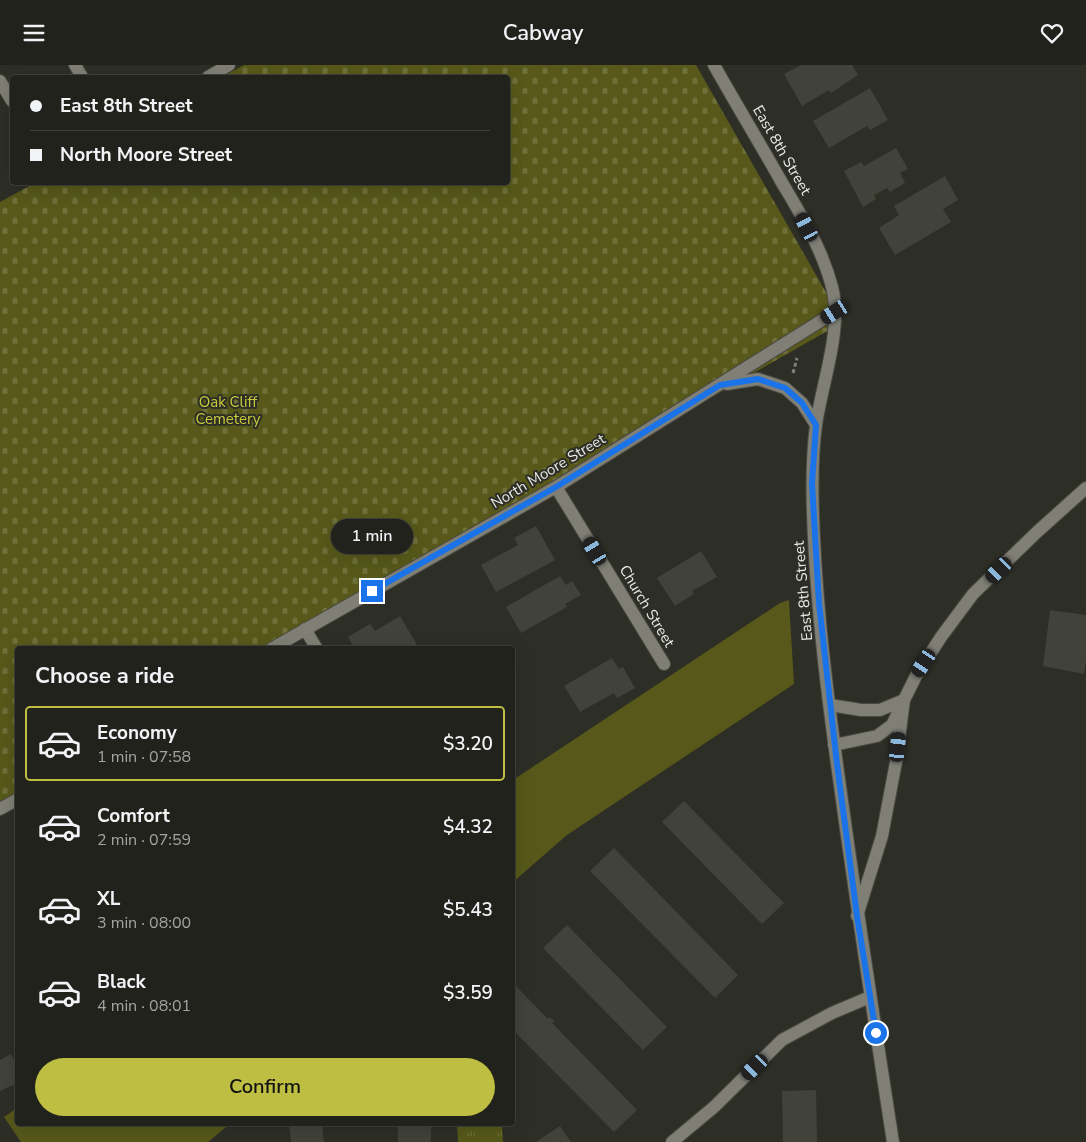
<!DOCTYPE html>
<meta charset="utf-8">
<style>
:root{--surface:#22221c;--page:#2e2f29;--text:#f1f3f6;--muted:#a2a4a3;--line:#3f3f3b;--accent:#bebf42}
body{margin:0;font-family:"Nunito Sans",sans-serif;background:var(--page);color:var(--text);height:100vh;display:flex;flex-direction:column;font-size:19px;white-space:nowrap}
*{box-sizing:border-box;margin:0}
p{font-size:16px;color:var(--muted)}
.icon{flex:none;width:28px;height:28px;fill:none;stroke:currentColor;stroke-width:2;stroke-linecap:round;stroke-linejoin:round}
.map{position:relative;flex:1;overflow:hidden}
.panel{position:absolute;left:15px;top:581px;width:500px;height:480px;display:flex;flex-direction:column;background:var(--surface);border-radius:5px;box-shadow:0 5px 20px #0002,0 0 0 1px var(--line)}
.panel>*{flex:none}
.banner{position:absolute;left:10px;top:10px;width:500px;height:110px;border-radius:5px;box-shadow:0 5px 20px #0002,0 0 0 1px var(--line);display:grid;align-content:center;height:110px;padding:0 20px;background:var(--surface)}
.end{position:absolute;width:22px;height:22px;margin:-11px;border:6px solid #1a73e8;background:#fff;box-shadow:0 0 0 2px #fff}
.from{border-radius:50%}
.bubble{position:absolute;height:35px;border-radius:18px;background:var(--surface);box-shadow:0 5px 20px #0002,0 0 0 1px var(--line);font-size:16px;font-weight:600;line-height:35px;text-align:center}
.car{position:absolute;width:15px;height:30px;margin:-15px -8px;border-radius:6px;box-shadow:0 0 4px 1px #0007;background:linear-gradient(#222 24%,#8ab4d8 0 40%,#222 0 76%,#8ab4d8 0 86%,#222 0)}
.banner b{display:flex;align-items:center;gap:18px;height:48px;font-size:19px}
.banner b+b{border-top:1px solid var(--line)}
.banner i{width:12px;height:12px;background:var(--text)}
ul{padding:0;list-style:none}
li{display:flex;align-items:center;gap:15px;height:75px;margin:0 10px 8px;padding:0 10px;border:2px solid transparent;border-radius:5px}
li div{flex:1}
li b{display:block;font-size:19px}
li em{font-style:normal;font-weight:600}
li.current{border-color:var(--accent)}
li>.icon{width:45px;height:45px;stroke-width:1.5}
h2{padding:0 20px;font-size:22px;line-height:60px}
.action{display:flex;gap:10px;margin-top:auto;padding:10px 20px}
.action a{flex:1;height:58px;border-radius:30px;background:var(--accent);color:#111;font-size:20px;font-weight:600;line-height:58px;text-align:center}
header{display:flex;justify-content:space-between;align-items:center;height:65px;padding:0 20px;background:var(--surface);font-size:22px;font-weight:600}
.map>svg:first-child{display:block}
</style>
<header><svg class="icon" aria-label="menu" viewBox="0 0 24 24"><path d="M4 6h16M4 12h16M4 18h16"/></svg>Cabway<svg class="icon" aria-label="heart" viewBox="0 0 24 24"><path d="M12 20l-8-8c-3-5 5-10 8-4 3-6 11-1 8 4z"/></svg></header>
<div class="map">
<svg width="1086" height="1077" viewBox="0 0 1086 1077">
<defs>
<pattern id="cemetery-stones" width="16" height="16" patternUnits="userSpaceOnUse" patternTransform="scale(1.25)"><rect width="16" height="16" fill="#575819"/><path d="M2 7V4a2 2 0 0 1 4 0v3zM10 15v-3a2 2 0 0 1 4 0v3z" fill="#6f703a"/></pattern>
<pattern id="park-tufts" width="24" height="20" patternUnits="userSpaceOnUse" patternTransform="scale(1.25)"><rect width="24" height="20" fill="#575819"/><path d="M3 7l-1-3M5 7V3M7 7l1-3M15 17l-1-3M17 17v-4M19 17l1-3" fill="none" stroke="#6f703a"/></pattern>
</defs>
<rect width="100%" height="100%" fill="#2d2e26"/>
<path fill="#575819" d="M789,535L794,619L567,770L513,817V715L780,538Z
M17,1043L18,1059H230L208,1077H21L4,1052Z"/>
<path fill="url(#cemetery-stones)" d="M244,0H696L843,257L271,584H18L17,728L0,738V137L35,118H508V12H222Z"/>
<path fill="url(#park-tufts)" d="M457,1059H502L503,1077H458Z"/>
<path fill="#414239" d="M801,0H852L858,10L831,28L829,25L802,41L784,9Z
M870,23L888,55L870,65L867,61L829,83L813,56Z
M896,83L908,104L900,108L905,118L890,127L887,123L874,130L876,134L863,142L844,106L861,97L864,101Z
M945,111L958,135L943,144L951,157L895,190L879,163L899,150L894,141Z
M536,461L555,495L496,527L481,500L518,480L514,473Z
M701,486L717,512L692,526L694,529L675,541L657,513Z
M560,511L566,520L572,516L581,530L565,539L567,542L521,568L506,542Z
M1050,545L1086,550V595L1084,609L1043,601Z
M400,551L417,580L411,584H355L348,572L370,559L375,566Z
M612,593L619,604L623,602L635,623L617,633L614,628L580,647L564,621Z
M684,736L784,838L762,859L662,757Z
M614,783L738,910L715,933L590,806Z
M567,860L667,962L643,985L543,883Z
M512,917L548,954L550,952L554,956L552,958L637,1045L614,1067L512,964Z
M11,989L18,1003V1018L0,1026V995Z
M816,1025L817,1077H783L782,1026Z
M289,1059H322L324,1077H291Z
M398,1059H431V1077H398Z
M560,1061L571,1077H536Z"/>
<g fill="none" stroke-linecap="round" stroke-linejoin="round">
<g stroke="#494942" stroke-width="14">
<path id="lane" d="M75,0L82,12
M672,1077L714,1042L782,975L832,948L870,932"/>
</g>
<g stroke="#494942" stroke-width="14">
<path id="street" d="M208,12L229,0
M0,16L12,36
M727,319L758,314L785,323L802,338L816,360
M556,422L664,599
M305,564L317,584
M271,584L556,422L835,247
M0,744L18,734
M857,851L882,771L896,697L904,635L916,611L941,572L973,529L1037,467L1086,423"/>
</g>
<g stroke="#494942" stroke-width="14">
<path id="secondary" d="M714,0C736,39 759,77 781,116C801,150 822,183 832,222C843,263 822,318 816,360C812,390 812,419 813,449C816,542 828,636 841,728C857,845 875,961 893,1077
M830,640L861,645H880L904,635
M834,680L877,671L892,660L904,635"/>
</g>
<path stroke="#7e7f78" stroke-width="3" stroke-dasharray="4 2.5" stroke-linecap="butt" d="M793,308L797,293"/>
<use href="#lane" stroke="#7f7f76" stroke-width="12"/>
<use href="#street" stroke="#7f7f76" stroke-width="12"/>
<use href="#secondary" stroke="#7f7f76" stroke-width="12"/>
</g>
<g fill="none" stroke-linecap="round" stroke-linejoin="round">
<path stroke="#1a73e8" stroke-width="6" d="M372,526L556,422L720,320L758,314L785,323L802,338L816,360L812,418L819,538L837,699L857,851L876,968"/>
</g>
<g text-anchor="middle" dominant-baseline="central" stroke-width="4" stroke-linejoin="round" paint-order="stroke">
<g font-size="15" fill="#e9eae4" stroke="#2d2e26">
<text transform="translate(782 85) rotate(60)">East 8th Street</text>
<text transform="translate(548 406) rotate(-31)">North Moore Street</text>
<text transform="translate(803 526) rotate(-95)">East 8th Street</text>
<text transform="translate(647 541) rotate(59)">Church Street</text>
</g>
<g font-size="15" fill="#cacb3b" stroke="#2d2e26">
<text x="228" y="337">Oak Cliff<tspan x="228" dy="17">Cemetery</tspan></text>
</g>
</g>
</svg>
<i class="end from" style="left:876px;top:968px"></i>
<i class="end" style="left:372px;top:526px"></i>
<div class="bubble" style="left:331px;top:454px;width:82px">1 min</div>
<i class="car" style="left:807px;top:162px;rotate:332deg"></i>
<i class="car" style="left:835px;top:247px;rotate:237deg"></i>
<i class="car" style="left:595px;top:486px;rotate:329deg"></i>
<i class="car" style="left:999px;top:505px;rotate:226deg"></i>
<i class="car" style="left:924px;top:598px;rotate:213deg"></i>
<i class="car" style="left:898px;top:682px;rotate:6deg"></i>
<i class="car" style="left:755px;top:1002px;rotate:226deg"></i>
<div class="banner">
<b><i class="from"></i>East 8th Street</b>
<b><i></i>North Moore Street</b>
</div>
<section class="panel">
<h2>Choose a ride</h2>
<ul>
<li class="current"><svg class="icon" aria-label="car" viewBox="0 0 24 24"><path d="M5 17H2v-5l4-1 3-4h7l3 4 3 1v5h-3M9 17h6M6 11h13"/><circle cx="7" cy="17" r="2"/><circle cx="17" cy="17" r="2"/></svg><div><b>Economy</b><p>1 min · 07:58</p></div><em>$3.20</em></li>
<li><svg class="icon" aria-label="car" viewBox="0 0 24 24"><path d="M5 17H2v-5l4-1 3-4h7l3 4 3 1v5h-3M9 17h6M6 11h13"/><circle cx="7" cy="17" r="2"/><circle cx="17" cy="17" r="2"/></svg><div><b>Comfort</b><p>2 min · 07:59</p></div><em>$4.32</em></li>
<li><svg class="icon" aria-label="car" viewBox="0 0 24 24"><path d="M5 17H2v-5l4-1 3-4h7l3 4 3 1v5h-3M9 17h6M6 11h13"/><circle cx="7" cy="17" r="2"/><circle cx="17" cy="17" r="2"/></svg><div><b>XL</b><p>3 min · 08:00</p></div><em>$5.43</em></li>
<li><svg class="icon" aria-label="car" viewBox="0 0 24 24"><path d="M5 17H2v-5l4-1 3-4h7l3 4 3 1v5h-3M9 17h6M6 11h13"/><circle cx="7" cy="17" r="2"/><circle cx="17" cy="17" r="2"/></svg><div><b>Black</b><p>4 min · 08:01</p></div><em>$3.59</em></li>
</ul>
<div class="action"><a>Confirm</a></div>
</section>
</div>
